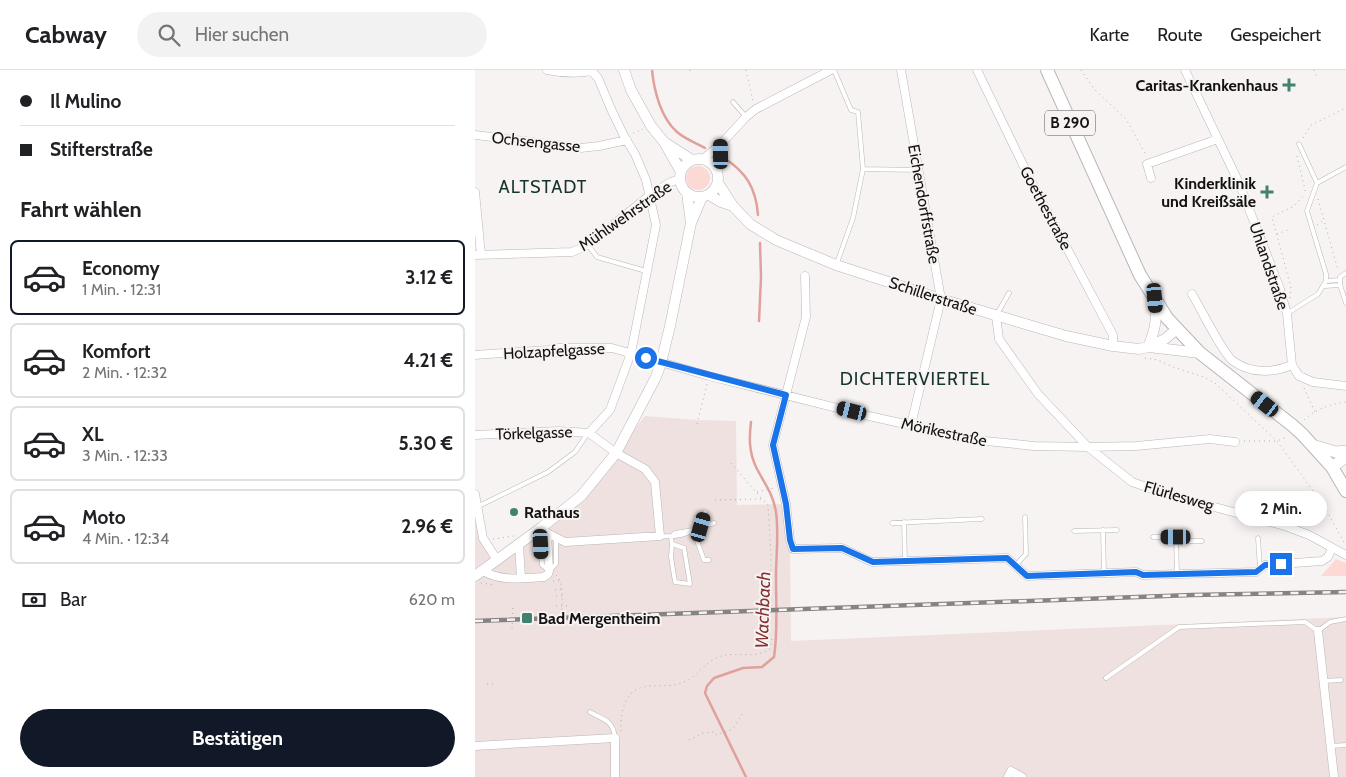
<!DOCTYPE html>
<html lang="de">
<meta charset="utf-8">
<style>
:root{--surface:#fff;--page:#f2f2f2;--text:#202124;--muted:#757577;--line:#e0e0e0;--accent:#111827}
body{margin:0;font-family:Cabin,sans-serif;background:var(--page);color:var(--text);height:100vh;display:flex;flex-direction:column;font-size:19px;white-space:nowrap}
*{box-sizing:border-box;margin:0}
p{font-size:16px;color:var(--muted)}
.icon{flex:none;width:28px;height:28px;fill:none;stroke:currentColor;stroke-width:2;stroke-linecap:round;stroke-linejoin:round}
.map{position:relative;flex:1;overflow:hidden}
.panel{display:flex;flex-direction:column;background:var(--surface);width:475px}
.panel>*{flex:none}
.banner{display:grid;align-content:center;height:110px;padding:0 20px;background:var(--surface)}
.end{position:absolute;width:22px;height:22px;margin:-11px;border:6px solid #1a73e8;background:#fff;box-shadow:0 0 0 2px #fff}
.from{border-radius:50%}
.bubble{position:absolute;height:35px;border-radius:18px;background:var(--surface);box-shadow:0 2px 12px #0003;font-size:16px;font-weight:800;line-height:35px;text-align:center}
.car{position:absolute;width:15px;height:30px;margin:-15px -8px;border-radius:6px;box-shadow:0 0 4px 1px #0007;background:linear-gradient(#222 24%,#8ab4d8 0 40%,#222 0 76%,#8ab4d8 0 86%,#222 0)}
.banner b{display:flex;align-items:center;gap:18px;height:48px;font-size:19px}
.banner b+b{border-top:1px solid var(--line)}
.banner i{width:12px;height:12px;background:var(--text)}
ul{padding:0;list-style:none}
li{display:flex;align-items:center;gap:15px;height:75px;margin:0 10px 8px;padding:0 10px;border:2px solid var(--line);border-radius:8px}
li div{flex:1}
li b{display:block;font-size:19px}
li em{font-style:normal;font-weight:800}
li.selected{border-color:var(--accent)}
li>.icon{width:45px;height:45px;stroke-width:1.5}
h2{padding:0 20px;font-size:22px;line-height:60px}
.pay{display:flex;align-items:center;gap:12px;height:55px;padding:0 20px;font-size:19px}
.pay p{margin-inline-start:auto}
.cta{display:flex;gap:10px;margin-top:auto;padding:10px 20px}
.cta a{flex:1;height:58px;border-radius:30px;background:var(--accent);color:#fff;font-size:20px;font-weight:800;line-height:58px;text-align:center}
header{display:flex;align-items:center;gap:30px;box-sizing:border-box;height:70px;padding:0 25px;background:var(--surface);border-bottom:1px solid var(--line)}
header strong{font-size:24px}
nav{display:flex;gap:28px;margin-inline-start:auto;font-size:18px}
.search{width:350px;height:45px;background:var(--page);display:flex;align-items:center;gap:12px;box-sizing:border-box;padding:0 18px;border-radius:28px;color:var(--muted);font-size:19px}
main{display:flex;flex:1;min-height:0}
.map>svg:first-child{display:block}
</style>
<header>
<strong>Cabway</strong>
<div class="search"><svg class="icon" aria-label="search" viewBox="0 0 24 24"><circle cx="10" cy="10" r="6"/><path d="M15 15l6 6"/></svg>Hier suchen</div>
<nav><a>Karte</a><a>Route</a><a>Gespeichert</a></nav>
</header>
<main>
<section class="panel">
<div class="banner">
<b><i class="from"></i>Il Mulino</b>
<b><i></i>Stifterstraße</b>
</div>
<h2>Fahrt wählen</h2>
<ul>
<li class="selected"><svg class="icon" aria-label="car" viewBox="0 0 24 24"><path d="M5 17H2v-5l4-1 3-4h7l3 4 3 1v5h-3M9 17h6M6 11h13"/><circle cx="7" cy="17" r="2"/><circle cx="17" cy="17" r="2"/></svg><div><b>Economy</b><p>1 Min. · 12:31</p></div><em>3.12 €</em></li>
<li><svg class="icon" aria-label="car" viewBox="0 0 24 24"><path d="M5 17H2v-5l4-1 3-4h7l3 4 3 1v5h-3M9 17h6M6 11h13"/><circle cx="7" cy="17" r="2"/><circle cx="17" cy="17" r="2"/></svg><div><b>Komfort</b><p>2 Min. · 12:32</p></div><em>4.21 €</em></li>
<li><svg class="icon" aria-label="car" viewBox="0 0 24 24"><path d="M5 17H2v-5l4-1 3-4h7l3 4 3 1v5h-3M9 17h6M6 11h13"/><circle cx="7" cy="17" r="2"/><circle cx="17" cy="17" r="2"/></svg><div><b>XL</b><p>3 Min. · 12:33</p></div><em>5.30 €</em></li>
<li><svg class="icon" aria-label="car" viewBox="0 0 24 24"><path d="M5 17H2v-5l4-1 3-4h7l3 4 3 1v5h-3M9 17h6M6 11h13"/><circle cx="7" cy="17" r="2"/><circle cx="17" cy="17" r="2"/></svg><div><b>Moto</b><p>4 Min. · 12:34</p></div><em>2.96 €</em></li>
</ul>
<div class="pay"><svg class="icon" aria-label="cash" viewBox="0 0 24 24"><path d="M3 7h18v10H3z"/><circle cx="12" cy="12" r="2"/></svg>Bar<p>620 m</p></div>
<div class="cta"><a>Bestätigen</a></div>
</section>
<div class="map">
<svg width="871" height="707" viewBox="0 0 871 707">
<rect width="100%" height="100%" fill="#f8f3f3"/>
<path fill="#eee1df" d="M170,346L223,350L261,351L262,435L309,434L315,480L316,571L871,547V707H0V438L8,468L22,490L106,426Z"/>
<path fill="#fdd9d6" d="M211 108a12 12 0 1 1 24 0a12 12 0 1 1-24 0Z
M861,489L871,493V506H846Z"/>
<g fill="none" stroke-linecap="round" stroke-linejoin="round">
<path stroke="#e0a19c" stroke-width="2.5" d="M177,0C179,21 186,48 202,62C210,69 221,73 230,78
M249,88C271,102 281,118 283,145
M284,251L286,207L285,173
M271,707L230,623L232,616L239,608L268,598L287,597L299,587C303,561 301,534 301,507C301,485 304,464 301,442C298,423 289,413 281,397C274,382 274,368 276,352"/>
<g stroke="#bab6b6" stroke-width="5">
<path id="service" d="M359,0L376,40L383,42L388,99L378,148L362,193
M258,32L271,47
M824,74L842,113
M388,99L443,100
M113,175L122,187L171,201
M871,203L865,207V215L871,233
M851,211L865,210
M850,216L865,215
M813,243L843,224L851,211V204L832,141L842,113L871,97
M522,244L534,223
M2,437L73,402L100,382L113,363
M429,452L430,491
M417,453L507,449
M226,457L239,453
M218,460L229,490H234
M628,460L629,503
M599,461L642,460
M185,466C206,467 207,465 226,457L230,442
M70,467L66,474L67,495L74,501L81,494V467
M196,467L197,474L196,487L200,512L215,514L209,478L197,474
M196,467L200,463L218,460
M678,467H701L711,471H727
M701,467L702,504
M783,468L785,499
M540,496L551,484L550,447
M631,608L704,557L830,552L843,561L855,552L871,549
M848,611L866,610
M115,642C129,650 138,650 140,668
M856,676L871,675"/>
</g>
<g stroke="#bab6b6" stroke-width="9">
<path id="minor" d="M72,0C87,3 101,4 117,1
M426,0L466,229L436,355
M502,0L553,105L638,265V276
M710,0L764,113L805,219L812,244L817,295L824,306L838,312L871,316
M0,65L106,78L124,76L152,70
M228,89L246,74L271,47L281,39L356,0
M241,99L246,84V74
M676,108L672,94L743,69
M0,122L6,185
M0,185L97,182L113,175L175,125L196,112L205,109
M330,206L331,247L298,375L311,434L315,470L318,479L367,478L397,492L532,488L552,506L661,502L668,505L781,502L790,495L847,491L853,487L857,478
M717,224C725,237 748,284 758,291C776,304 798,303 817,295
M521,246L524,269L563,324L613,377L657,412L695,425L810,456L834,465L871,485
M0,285L73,280L84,278H137L234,306L394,346L501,370L559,376L613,377L661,376L735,369L760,372
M114,363L135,340L156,283L181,155L171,110L160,84L149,66L136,39L123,8L116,0
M0,365L84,361L114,363L141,383L170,399L180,412L185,466L90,472L72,463L67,457
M0,424L8,468L22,490
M44,474L46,508
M8,501C27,512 48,508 69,507L73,504L74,501L72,463
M843,561L859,707
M0,676L140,668V707
M533,707L536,701L547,707"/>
</g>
<g stroke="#bab6b6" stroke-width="11">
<path id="tertiary" d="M149,0L156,20L176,56L189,72L206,102
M192,74L217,90
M205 108a19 19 0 1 1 38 0a19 19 0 1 1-38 0Z
M243,113L258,136L275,154L301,170L361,195L466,229L591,266L638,276L664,279L673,277L690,269L702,259
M212,123L216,153
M234,125L246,132L258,136
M673,277C680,261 682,249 681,232
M674,277L725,283
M0,506L67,457L106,426L141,383L181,307L186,293L195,256L216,153L227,127"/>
</g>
<g stroke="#bab6b6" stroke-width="12">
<path id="secondary" d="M837,375L861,382L871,381
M857,397L871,387"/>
</g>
<g stroke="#bab6b6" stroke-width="14">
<path id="primary" d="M572,0L665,205L692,248L725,283L817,355
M827,364L857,397L871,421"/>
</g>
<path stroke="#b2aeae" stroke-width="1" stroke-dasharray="1 4" stroke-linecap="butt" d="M215,0V4
M271,0L278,31
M606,0L620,20L651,49L671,85
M839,0L841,6
M158,63L168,59
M828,68L836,55L871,38
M822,86L831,124
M843,129L863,200
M842,155L849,150
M802,164L813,160
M815,228L816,218L797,147L819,136L830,124
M670,288L683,290L698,297L729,307L741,314L802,371L849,436L870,474
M829,318L840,342
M829,350C841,339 855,334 871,332
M222,354L232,314
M769,371H802L812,367
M256,393L287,429
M282,422L299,418
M240,430L287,429L293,435L296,486V529
M18,469L39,466
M81,505C89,513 87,529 87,540
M78,511H85
M6,513L19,515
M80,520L86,519
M81,526H87
M81,536H95
M37,559L38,534
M12,614H19
M146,661C145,645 149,621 168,617C182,614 196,618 209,612C226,605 230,589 250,585C266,583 281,588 295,579L297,568
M214,670L228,663L239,662L241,665L258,659L269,641"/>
<use href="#service" stroke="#fff" stroke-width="4"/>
<use href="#minor" stroke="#fff" stroke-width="8"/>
<use href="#tertiary" stroke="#fff" stroke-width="10"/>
<use href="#secondary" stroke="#fff" stroke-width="11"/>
<use href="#primary" stroke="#fff" stroke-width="12"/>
<g stroke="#868383" stroke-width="4.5">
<path id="rail" d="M0,551L717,525L871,522"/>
</g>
<use href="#rail" stroke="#f8f3f3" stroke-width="2.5" stroke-dasharray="8" stroke-linecap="butt"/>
<g stroke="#bab6b6" stroke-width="14" stroke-linecap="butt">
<path id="primary-bridge" d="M817,355L827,364"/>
</g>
<use href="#primary-bridge" stroke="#fff" stroke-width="12"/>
</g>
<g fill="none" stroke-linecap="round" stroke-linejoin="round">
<path stroke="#1a73e8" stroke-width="6" d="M171,288L311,325L298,375L311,434L315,470L318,479L367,478L398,492L532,488L552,506L661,502L668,505L781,502L790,495L806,494"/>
</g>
<g fill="#41816f" stroke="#f8f3f3" stroke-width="2">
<path d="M811.5 7.5h5v5h5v5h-5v5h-5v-5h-5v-5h5z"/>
<path d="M789.5 114.5h5v5h5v5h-5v5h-5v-5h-5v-5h5z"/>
<circle cx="39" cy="442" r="5"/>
<rect x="46" y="542" width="12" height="12" rx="2.5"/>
</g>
<g text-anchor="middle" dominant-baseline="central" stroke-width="4" stroke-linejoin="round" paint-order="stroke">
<rect fill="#f8f3f3" stroke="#585555" stroke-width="1" x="570" y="40.5" width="50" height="25" rx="4"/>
<g font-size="15" font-weight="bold" fill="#131111">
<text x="595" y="53">B 290</text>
</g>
<g font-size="16" font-weight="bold" fill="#131111" stroke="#f8f3f3" text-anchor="end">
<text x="803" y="15">Caritas-Krankenhaus</text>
<text x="781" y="113">Kinderklinik<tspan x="781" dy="18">und Kreißsäle</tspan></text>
<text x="49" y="442" text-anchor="start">Rathaus</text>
<text x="63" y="548" text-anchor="start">Bad Mergentheim</text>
</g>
<g font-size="16" fill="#131111" stroke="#f8f3f3">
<text transform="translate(61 72) rotate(6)">Ochsengasse</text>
<text transform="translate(449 134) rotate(80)">Eichendorffstraße</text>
<text transform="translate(571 138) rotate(62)">Goethestraße</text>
<text transform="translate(150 146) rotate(-35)">Mühlwehrstraße</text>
<text transform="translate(794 196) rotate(71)">Uhlandstraße</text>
<text transform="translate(458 226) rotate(18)">Schillerstraße</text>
<text transform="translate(79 281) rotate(-3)">Holzapfelgasse</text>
<text transform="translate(469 362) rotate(12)">Mörikestraße</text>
<text transform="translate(59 363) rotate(-2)">Törkelgasse</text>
<text transform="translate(704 426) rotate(16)">Flürlesweg</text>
</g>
<g font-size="18" letter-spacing="1" fill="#15342c" stroke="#f8f3f3">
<text x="68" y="117">ALTSTADT</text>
<text x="440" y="309">DICHTERVIERTEL</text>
</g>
<g font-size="18" font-style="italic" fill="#803332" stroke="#f8f3f3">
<text transform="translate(288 540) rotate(-88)">Wachbach</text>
</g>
</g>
</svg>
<i class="end from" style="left:171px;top:288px"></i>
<i class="end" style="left:806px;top:494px"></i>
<div class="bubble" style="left:760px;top:421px;width:92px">2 Min.</div>
<i class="car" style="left:246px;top:84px;rotate:359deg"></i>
<i class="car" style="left:680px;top:228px;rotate:175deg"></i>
<i class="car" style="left:790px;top:334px;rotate:308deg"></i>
<i class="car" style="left:377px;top:341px;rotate:284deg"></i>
<i class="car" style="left:226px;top:457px;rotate:16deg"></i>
<i class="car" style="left:701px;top:467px;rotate:270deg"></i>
<i class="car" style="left:66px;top:474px;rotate:177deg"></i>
</div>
</main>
